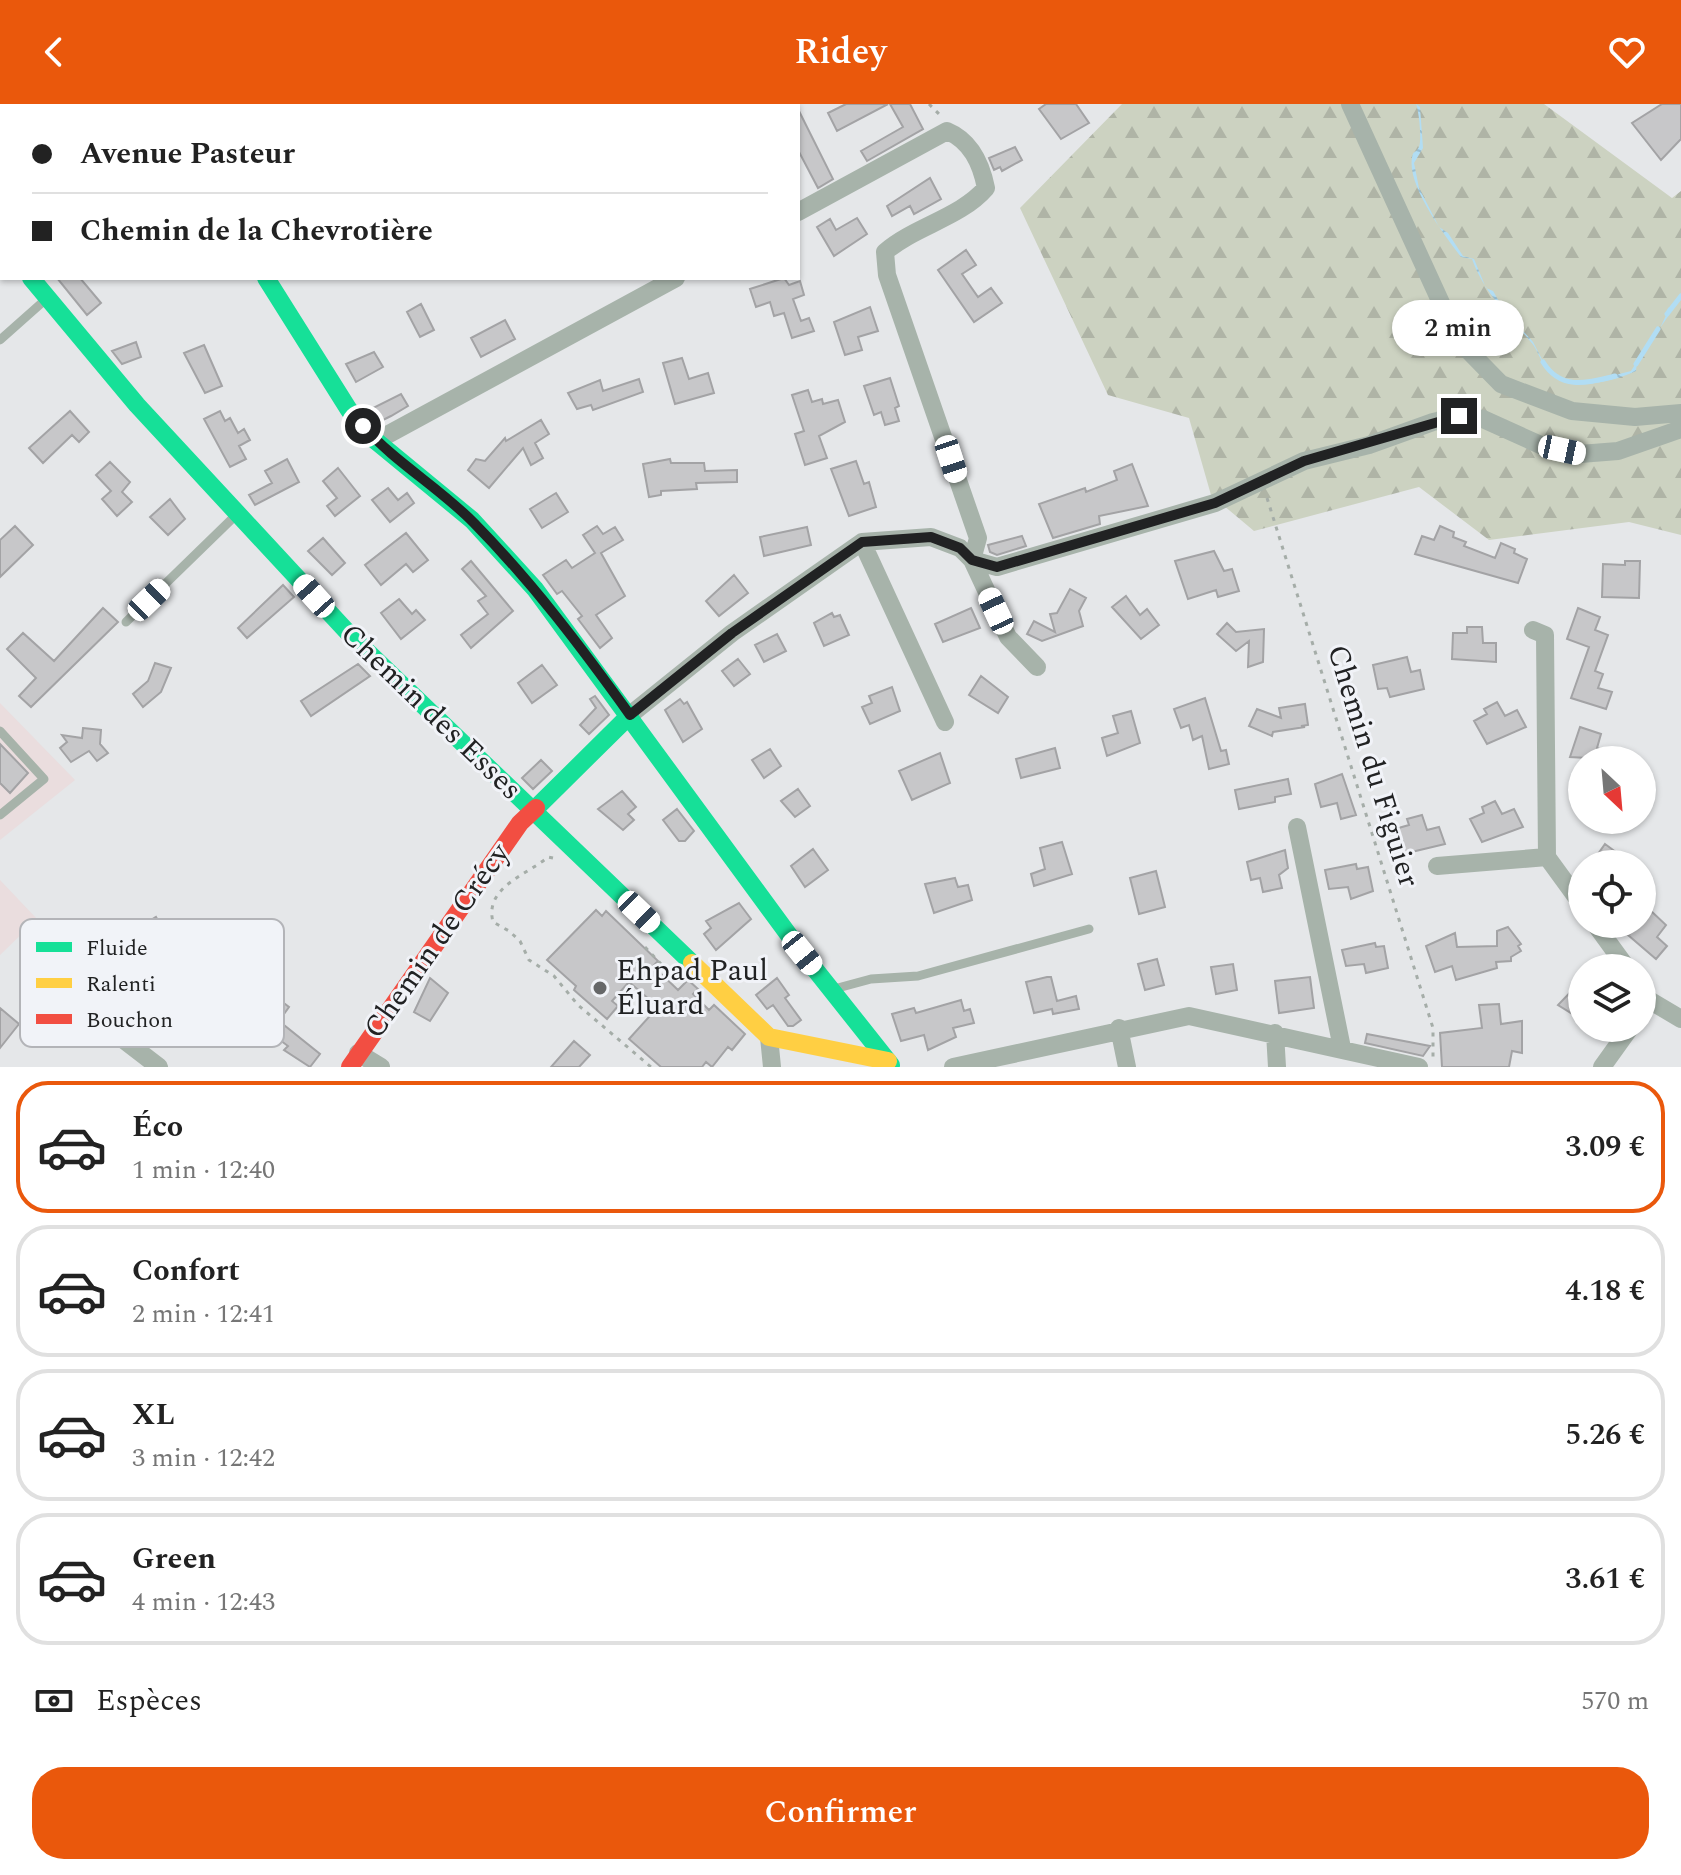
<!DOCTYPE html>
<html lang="fr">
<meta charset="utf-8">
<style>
:root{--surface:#fff;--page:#f2f2f2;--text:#222;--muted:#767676;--line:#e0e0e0;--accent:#ea580c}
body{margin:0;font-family:Spectral,serif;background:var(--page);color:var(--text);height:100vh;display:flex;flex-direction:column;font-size:30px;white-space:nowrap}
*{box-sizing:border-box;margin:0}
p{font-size:26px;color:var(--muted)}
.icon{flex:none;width:44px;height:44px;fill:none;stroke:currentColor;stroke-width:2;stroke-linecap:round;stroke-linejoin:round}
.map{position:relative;height:963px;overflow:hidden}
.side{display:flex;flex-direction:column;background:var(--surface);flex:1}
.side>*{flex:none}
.guide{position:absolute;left:0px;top:0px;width:800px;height:176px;box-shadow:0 2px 6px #0004;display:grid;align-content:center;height:176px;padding:0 32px;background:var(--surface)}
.needle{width:52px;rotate:154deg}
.fabs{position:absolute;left:1568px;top:642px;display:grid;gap:16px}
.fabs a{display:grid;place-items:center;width:88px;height:88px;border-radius:50%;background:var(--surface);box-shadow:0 2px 6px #0004;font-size:40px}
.end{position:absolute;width:36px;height:36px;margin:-18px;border:10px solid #212223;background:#fff;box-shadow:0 0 0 4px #fff}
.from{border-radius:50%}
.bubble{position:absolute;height:56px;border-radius:28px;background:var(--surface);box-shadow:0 2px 6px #0004;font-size:26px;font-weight:600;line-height:56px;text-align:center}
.car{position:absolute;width:24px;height:48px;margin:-24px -12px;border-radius:10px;box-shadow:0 0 6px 2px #0007;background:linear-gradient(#fff 24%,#345 0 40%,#fff 0 76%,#345 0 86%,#fff 0)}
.guide b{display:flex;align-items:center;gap:28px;height:76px;font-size:30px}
.guide b+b{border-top:2px solid var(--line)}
.guide i{width:20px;height:20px;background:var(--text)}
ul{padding:14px 0 0;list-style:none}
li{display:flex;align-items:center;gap:24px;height:132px;margin:0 16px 12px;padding:0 16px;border:4px solid var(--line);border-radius:32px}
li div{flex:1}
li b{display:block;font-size:30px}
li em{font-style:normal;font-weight:600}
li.active{border-color:var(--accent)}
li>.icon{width:72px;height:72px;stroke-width:1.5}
.pay{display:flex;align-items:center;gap:20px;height:88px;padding:0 32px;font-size:30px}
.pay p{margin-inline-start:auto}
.cta{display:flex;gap:16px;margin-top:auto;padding:16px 32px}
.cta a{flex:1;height:92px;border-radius:32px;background:var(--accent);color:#fff;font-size:32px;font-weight:600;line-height:92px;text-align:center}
header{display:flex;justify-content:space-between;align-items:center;height:104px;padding:0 32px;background:var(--accent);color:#fff;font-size:36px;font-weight:600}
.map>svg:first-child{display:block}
</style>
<header><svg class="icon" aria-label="back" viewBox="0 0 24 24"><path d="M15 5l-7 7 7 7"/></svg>Ridey<svg class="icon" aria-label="heart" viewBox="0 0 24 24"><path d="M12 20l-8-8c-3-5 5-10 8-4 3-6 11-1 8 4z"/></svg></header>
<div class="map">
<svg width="1681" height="963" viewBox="0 0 1681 963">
<defs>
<pattern id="forest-firs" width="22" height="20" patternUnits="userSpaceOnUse" patternTransform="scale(2)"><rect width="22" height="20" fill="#ccd2c1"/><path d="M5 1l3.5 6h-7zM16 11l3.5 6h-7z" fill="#afb4a6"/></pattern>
<pattern id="water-waves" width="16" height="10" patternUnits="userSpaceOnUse" patternTransform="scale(2)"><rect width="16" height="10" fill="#b1ddf4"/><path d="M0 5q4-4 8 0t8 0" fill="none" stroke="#98bdd1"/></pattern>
</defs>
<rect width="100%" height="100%" fill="#e5e7e9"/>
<path fill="#eaddde" d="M0,599L75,676L0,736Z
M0,776L37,815L0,851Z"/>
<path fill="url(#forest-firs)" d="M1122,0H1544L1672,94L1681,87V431L1629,418L1489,436L1419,383L1254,427L1211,391L1189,314L1108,291L1020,104Z"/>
<path fill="url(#water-waves)" d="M1416,0L1420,3L1423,44L1414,59L1419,84L1439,123L1448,129L1463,152L1474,155L1486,184L1493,187L1504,206L1533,238L1548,267L1559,275L1580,280L1631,267C1643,248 1663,226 1668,204L1670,203L1669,211L1637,257L1636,267C1608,280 1569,288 1546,264C1540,256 1537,244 1530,237C1508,210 1484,189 1472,155L1461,153C1445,132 1407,82 1412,54C1413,46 1415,50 1419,43C1422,36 1419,7 1416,0Z"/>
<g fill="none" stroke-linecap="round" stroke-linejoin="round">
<path stroke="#b1ddf4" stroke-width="5" d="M1667,210L1681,192
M1543,258C1561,287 1587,279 1615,272
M1636,260L1658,225"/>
</g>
<path fill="#c7c7c9" stroke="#a3a3a5" stroke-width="2" d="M846,0H888L837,27L828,9Z
M890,0H910L923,25L867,57L861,47L903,23Z
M1046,0H1076L1089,19L1061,35L1039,5Z
M1662,0H1681V35L1661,56L1632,19Z
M798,5L833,75L818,84L798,46Z
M1015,43L1022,56L1002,67L1000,63L994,66L989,54Z
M930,74L941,95L914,110L910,102L892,112L887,102Z
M857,114L867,130L834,152L817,123L830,115L836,126Z
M966,146L976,161L962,170L978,193L991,184L1002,199L974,218L938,166Z
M57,174H80L101,199L87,211Z
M784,174L789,181L800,177L804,191L793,195L801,217L809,214L814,227L792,234L784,209L774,212L770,198L756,203L750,185Z
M421,200L434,226L420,233L407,208Z
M870,203L878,227L858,233L862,246L845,251L834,218Z
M505,216L515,235L481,253L471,234Z
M136,238L141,253L122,260L112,247Z
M204,241L222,282L205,289L184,249Z
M374,248L383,263L356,278L346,260Z
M682,254L689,275L708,269L714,289L675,300L663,259Z
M890,274L899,302L895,304L899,317L885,321L881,308L874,311L864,282Z
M639,275L643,288L593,306L591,301L577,305L568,289L600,276L603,287Z
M808,286L812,298L822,295L823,300L838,296L845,318L819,332L827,354L805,361L795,330L804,327L792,291Z
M401,290L408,302L391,312L379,318L369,306Z
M70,307L89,328L79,338L72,331L43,359L29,344Z
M220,307L225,317L230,314L238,329L244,325L250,336L239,342L246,355L230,363L204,315Z
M541,316L549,330L535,339L543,354L531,361L523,344L489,384L468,366L476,355L485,357L505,334L506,337Z
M287,355L299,378L255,401L249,391L272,379L265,367Z
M670,355L671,359H704L705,367L737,366V378L696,379L697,385L661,387V391L649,393L643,360Z
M856,357L864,380L869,378L876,403L849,412L831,365Z
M110,358L130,378L122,388L132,398L117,412L102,395L111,387L96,371Z
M1132,360L1148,402L1099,412L1100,420L1053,434L1039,400L1085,384L1086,388L1117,376L1114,367Z
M338,364L360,392L335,412L327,402L337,394L323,377Z
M388,384L398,396L407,389L414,399L390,418L372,396Z
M556,389L568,408L542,424L530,405Z
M170,395L185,415L168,431L150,413Z
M15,422L33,441L0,473V436Z
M597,422L603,430L615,423L623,436L601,449L625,492L596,511L612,534L600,544L578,515L582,512L562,487L557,490L543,471L566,456L572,464L595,449L583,431Z
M1440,422L1454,428L1453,433L1466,438L1464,442L1495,454L1501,439L1515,445L1514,449L1527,455L1518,479L1415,450L1422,432L1434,436Z
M807,423L811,441L764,452L760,433Z
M406,429L428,456L413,468L406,460L381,481L365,461Z
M1022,432L1026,442L997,451L990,448L988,441Z
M323,434L345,459L332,471L308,447Z
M1214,447L1224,467L1232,465L1239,487L1218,493L1216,486L1188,495L1175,457Z
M471,457L513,507L471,544L461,531L488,510L478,497L486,492L462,465Z
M1625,457H1640L1639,494L1602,493L1603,460L1625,461Z
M734,471L748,489L719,512L706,497Z
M283,481L294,493L247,534L238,524Z
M1070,485L1086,494L1079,507L1083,522L1042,537L1027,530L1034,517L1055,528L1050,510L1057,509Z
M1126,492L1140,511L1147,505L1159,521L1141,535L1112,503Z
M399,495L412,510L416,506L425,516L401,535L381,509Z
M103,504L118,518L31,603L19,592L36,574L7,545L23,529L54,557Z
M971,504L980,524L943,538L935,520Z
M1578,504L1600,513L1595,526L1608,531L1595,567L1603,570L1598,584L1612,588L1606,605L1571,594L1589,543L1567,535Z
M832,509L834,513L840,511L849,531L824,542L814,519Z
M1227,519L1236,528L1264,525L1263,558L1248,563L1249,537L1236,547L1217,530Z
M1467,523H1482L1483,539H1496V558L1452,555L1453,529H1467Z
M777,530L786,547L764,558L755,541Z
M1407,553L1411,568L1420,566L1424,585L1390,593L1387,584L1378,585L1373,561Z
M738,555L750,570L734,582L722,567Z
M155,559L171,564L161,588L143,603L133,590L148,577Z
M358,560L370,572L311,612L301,597Z
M542,561L557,581L532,599L518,579Z
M981,572L1008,593L998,609L969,591Z
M892,583L900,607L870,620L862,603L872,599L869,592Z
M595,592L609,611L589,630L580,621L596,604L590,595Z
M1205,594L1221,647L1226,646L1229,660L1209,665L1202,632L1193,636L1189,621L1181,624L1174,605Z
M680,595L684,600L687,598L702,625L683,638L665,606Z
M1497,598L1505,612L1517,606L1526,623L1487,640L1474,617L1487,610L1484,605Z
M1305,600L1308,621L1301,622L1305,623L1273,628L1272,632L1249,622L1257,605L1281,614L1279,604Z
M1131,607L1140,639L1107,652L1102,634L1118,629L1113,612Z
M1580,623L1601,630L1597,644L1626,656L1570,653Z
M83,624L101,626L100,640L108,649L97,657L89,647L71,658L60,644L67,638L62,631L82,634Z
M0,640L28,669L10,689L0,679Z
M1055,644L1060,664L1021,674L1016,655Z
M770,645L781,662L764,674L752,656Z
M940,649L950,679L912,696L899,667Z
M541,656L552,667L533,685L522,674Z
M1342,670L1356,711L1341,715L1337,699L1321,703L1315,680Z
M1288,675L1291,690L1275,693V698L1239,705L1235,686Z
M798,685L810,702L795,713L781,697Z
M622,687L636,703L628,710L634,716L623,726L598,705Z
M1495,697L1502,710L1514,705L1523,723L1482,738L1470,715L1484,709L1482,703Z
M677,705L694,727L685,737H679L663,716Z
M1422,711L1427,726L1439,723L1445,740L1403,750L1395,725L1409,721L1407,715Z
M1062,738L1072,770L1034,782L1031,770L1045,765L1040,744Z
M1605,740L1632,760H1591Z
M813,745L828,766L805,783L791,762Z
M1285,746L1288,764L1279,771L1282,784L1263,788L1260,774L1251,776L1247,758Z
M1356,760L1357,765L1368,763L1373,787L1351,795L1348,783L1329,785L1325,766Z
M1156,767L1165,803L1139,810L1130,774Z
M955,774L958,783L968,781L972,796L934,809L925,780Z
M739,799L751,815L716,846L704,830L711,824L706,817Z
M596,806L602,812L606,807L658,857L653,862L678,886L688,876L698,885L693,890L709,906L714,901L745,930L732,946L728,943L712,963L706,958L702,963H661L629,935L658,903L629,878L612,897L618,902L607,915L574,886L576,882L547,856Z
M1650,806L1666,821L1657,833L1667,842L1656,855L1628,831L1642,820Z
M156,813L170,837L150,847L121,871L106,853L117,844L122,851L142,835L136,825Z
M1508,823L1521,840L1518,842L1521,847L1511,853V857L1496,858L1497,864L1456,876L1452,862L1435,868L1426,842L1455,829L1457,843L1497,842V827Z
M1375,839L1376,843L1384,842L1388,864L1366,869L1364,860L1346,862L1342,846Z
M1157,855L1164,881L1145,886L1138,860Z
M1233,860L1237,886L1216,890L1211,863Z
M1047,873H1051L1057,897L1076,892L1079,905L1053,910L1052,905L1034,909L1026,878Z
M1310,873L1314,904L1279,909L1275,877Z
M430,874L448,889L430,917L414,908Z
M777,874L789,891L785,894L801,916L793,922H788L773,901L767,905L756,891Z
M1582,876V916L1558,901Z
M256,878L289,903L279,917L320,950L310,963L284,946L288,942L257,919L263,911L243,896Z
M961,896L964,907L970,905L974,919L953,924L956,933L928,946L924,931L901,937L892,910L914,904L916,909Z
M1499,900L1501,920L1522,917V949L1512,947L1509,963H1442L1440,929L1482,924L1479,901Z
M0,904L19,920L0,944Z
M1367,930L1430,942L1423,952L1365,939Z
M574,937L590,951L579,963H551Z"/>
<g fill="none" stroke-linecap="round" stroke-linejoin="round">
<path stroke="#a5ada8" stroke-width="3" stroke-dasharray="4 6" stroke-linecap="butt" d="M929,0L941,12
M463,2L481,0
M1267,394L1433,924V953
M553,754L548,753C527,771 484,783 493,818L509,827L520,837L529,856L554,872L578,901L651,963
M645,843L661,860L664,859"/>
<path stroke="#a7b3aa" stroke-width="9" d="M0,236L45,196
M126,518L236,411
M0,627L44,675L0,711
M834,885L871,875L918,872L1089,825"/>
<path stroke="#a7b3aa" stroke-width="18" d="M32,0L33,2
M205,0L206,2
M361,0V2
M1350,0L1458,236L1501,280L1572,307L1635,313L1681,309
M798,108L947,27C971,37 981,59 986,84C960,114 915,122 885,148L887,171L978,434L972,456
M0,134L2,137
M376,337L676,174
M862,438L945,618
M972,456L1008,533L1037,563
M1533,526L1545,531L1547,753L1582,801
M630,611L732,529L862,438L931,433L960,444L972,456L997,463L1215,399L1304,357L1369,341L1433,318L1459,312L1483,315L1545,343L1580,350L1618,347L1681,325
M1297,723L1342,944
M1437,762L1547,753
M1595,820L1627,864
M1642,885L1649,896L1681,915
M64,890L159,963
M1119,924L1127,963
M1275,929L1277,963
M769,933L772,963
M358,949L381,963
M953,963L1189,912L1419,963
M1602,963L1630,924"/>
<path stroke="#16e098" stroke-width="18" d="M267,0L268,2
M31,174L137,301L352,533L692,859
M266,174L349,306L376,337L472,416L535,485L802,849L891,961
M536,704L630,611"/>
<path stroke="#ffcf43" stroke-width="18" d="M692,859L769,933L888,957"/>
<path stroke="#f24e42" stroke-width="18" d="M350,963L520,719L536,704"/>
</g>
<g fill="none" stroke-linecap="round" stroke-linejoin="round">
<path stroke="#212223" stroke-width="10" d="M363,322C396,359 440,384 474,419C532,478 582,544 630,611L732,529L862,438L931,433L960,444L972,456L997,463L1215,399L1304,357L1459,312"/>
</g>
<circle fill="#666768" stroke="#f1f3f8" stroke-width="3" cx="600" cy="884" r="8"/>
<g text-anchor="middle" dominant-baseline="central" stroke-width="6" stroke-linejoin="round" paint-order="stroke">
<g font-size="30" fill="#212223" stroke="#f1f3f8">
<text transform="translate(431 608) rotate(44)">Chemin des Esses</text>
<text transform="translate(1373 662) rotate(73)">Chemin du Figuier</text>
<text transform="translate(437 837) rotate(-55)">Chemin de Crécy</text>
</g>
<g font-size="30" fill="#212223" stroke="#f1f3f8" text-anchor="start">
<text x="616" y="867">Ehpad Paul<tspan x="616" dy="34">Éluard</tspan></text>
</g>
</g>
<rect x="20" y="815" width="264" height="128" rx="12" fill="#f1f3f8" stroke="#b3b4b8" stroke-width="2"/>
<rect x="36" y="838" width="36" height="10" fill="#16e098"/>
<rect x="36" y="874" width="36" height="10" fill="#ffcf43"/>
<rect x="36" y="910" width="36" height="10" fill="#f24e42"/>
<g font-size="22" fill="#212223">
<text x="86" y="851">Fluide</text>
<text x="86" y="887">Ralenti</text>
<text x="86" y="923">Bouchon</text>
</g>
</svg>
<div class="fabs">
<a><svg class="needle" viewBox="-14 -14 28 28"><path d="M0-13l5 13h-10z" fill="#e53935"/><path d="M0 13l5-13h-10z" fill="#767676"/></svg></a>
<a><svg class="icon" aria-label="locate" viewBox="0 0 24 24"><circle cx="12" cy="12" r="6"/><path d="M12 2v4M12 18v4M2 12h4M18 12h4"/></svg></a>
<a><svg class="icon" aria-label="layers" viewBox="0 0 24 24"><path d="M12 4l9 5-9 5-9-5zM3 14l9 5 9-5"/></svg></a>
</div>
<i class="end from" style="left:363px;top:322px"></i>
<i class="end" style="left:1459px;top:312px"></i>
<div class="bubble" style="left:1392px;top:196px;width:132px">2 min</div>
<i class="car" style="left:1562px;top:346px;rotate:102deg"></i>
<i class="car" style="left:951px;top:355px;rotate:162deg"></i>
<i class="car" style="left:314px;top:492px;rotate:318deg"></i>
<i class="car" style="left:149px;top:496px;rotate:46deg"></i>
<i class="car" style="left:996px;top:507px;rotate:335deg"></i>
<i class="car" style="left:639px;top:808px;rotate:134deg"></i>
<i class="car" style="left:802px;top:849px;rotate:141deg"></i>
<div class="guide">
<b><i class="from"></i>Avenue Pasteur</b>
<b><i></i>Chemin de la Chevrotière</b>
</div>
</div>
<section class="side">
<ul>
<li class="active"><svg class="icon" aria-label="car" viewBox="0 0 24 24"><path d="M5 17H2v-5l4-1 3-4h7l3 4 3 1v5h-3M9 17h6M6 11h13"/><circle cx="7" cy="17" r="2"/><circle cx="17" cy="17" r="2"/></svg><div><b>Éco</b><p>1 min · 12:40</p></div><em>3.09 €</em></li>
<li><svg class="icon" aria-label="car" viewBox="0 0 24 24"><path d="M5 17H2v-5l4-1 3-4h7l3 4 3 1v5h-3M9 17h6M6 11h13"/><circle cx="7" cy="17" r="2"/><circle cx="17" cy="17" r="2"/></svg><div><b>Confort</b><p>2 min · 12:41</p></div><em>4.18 €</em></li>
<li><svg class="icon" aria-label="car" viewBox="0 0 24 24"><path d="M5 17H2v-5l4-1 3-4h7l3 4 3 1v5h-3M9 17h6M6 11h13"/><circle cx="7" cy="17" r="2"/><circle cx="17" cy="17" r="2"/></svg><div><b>XL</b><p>3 min · 12:42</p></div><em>5.26 €</em></li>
<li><svg class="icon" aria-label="car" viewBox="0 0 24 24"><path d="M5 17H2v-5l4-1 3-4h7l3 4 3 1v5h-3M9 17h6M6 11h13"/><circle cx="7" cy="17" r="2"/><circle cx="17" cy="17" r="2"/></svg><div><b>Green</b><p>4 min · 12:43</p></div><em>3.61 €</em></li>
</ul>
<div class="pay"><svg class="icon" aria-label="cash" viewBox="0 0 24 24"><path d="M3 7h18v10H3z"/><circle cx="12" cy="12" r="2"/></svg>Espèces<p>570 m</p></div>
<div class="cta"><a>Confirmer</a></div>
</section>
